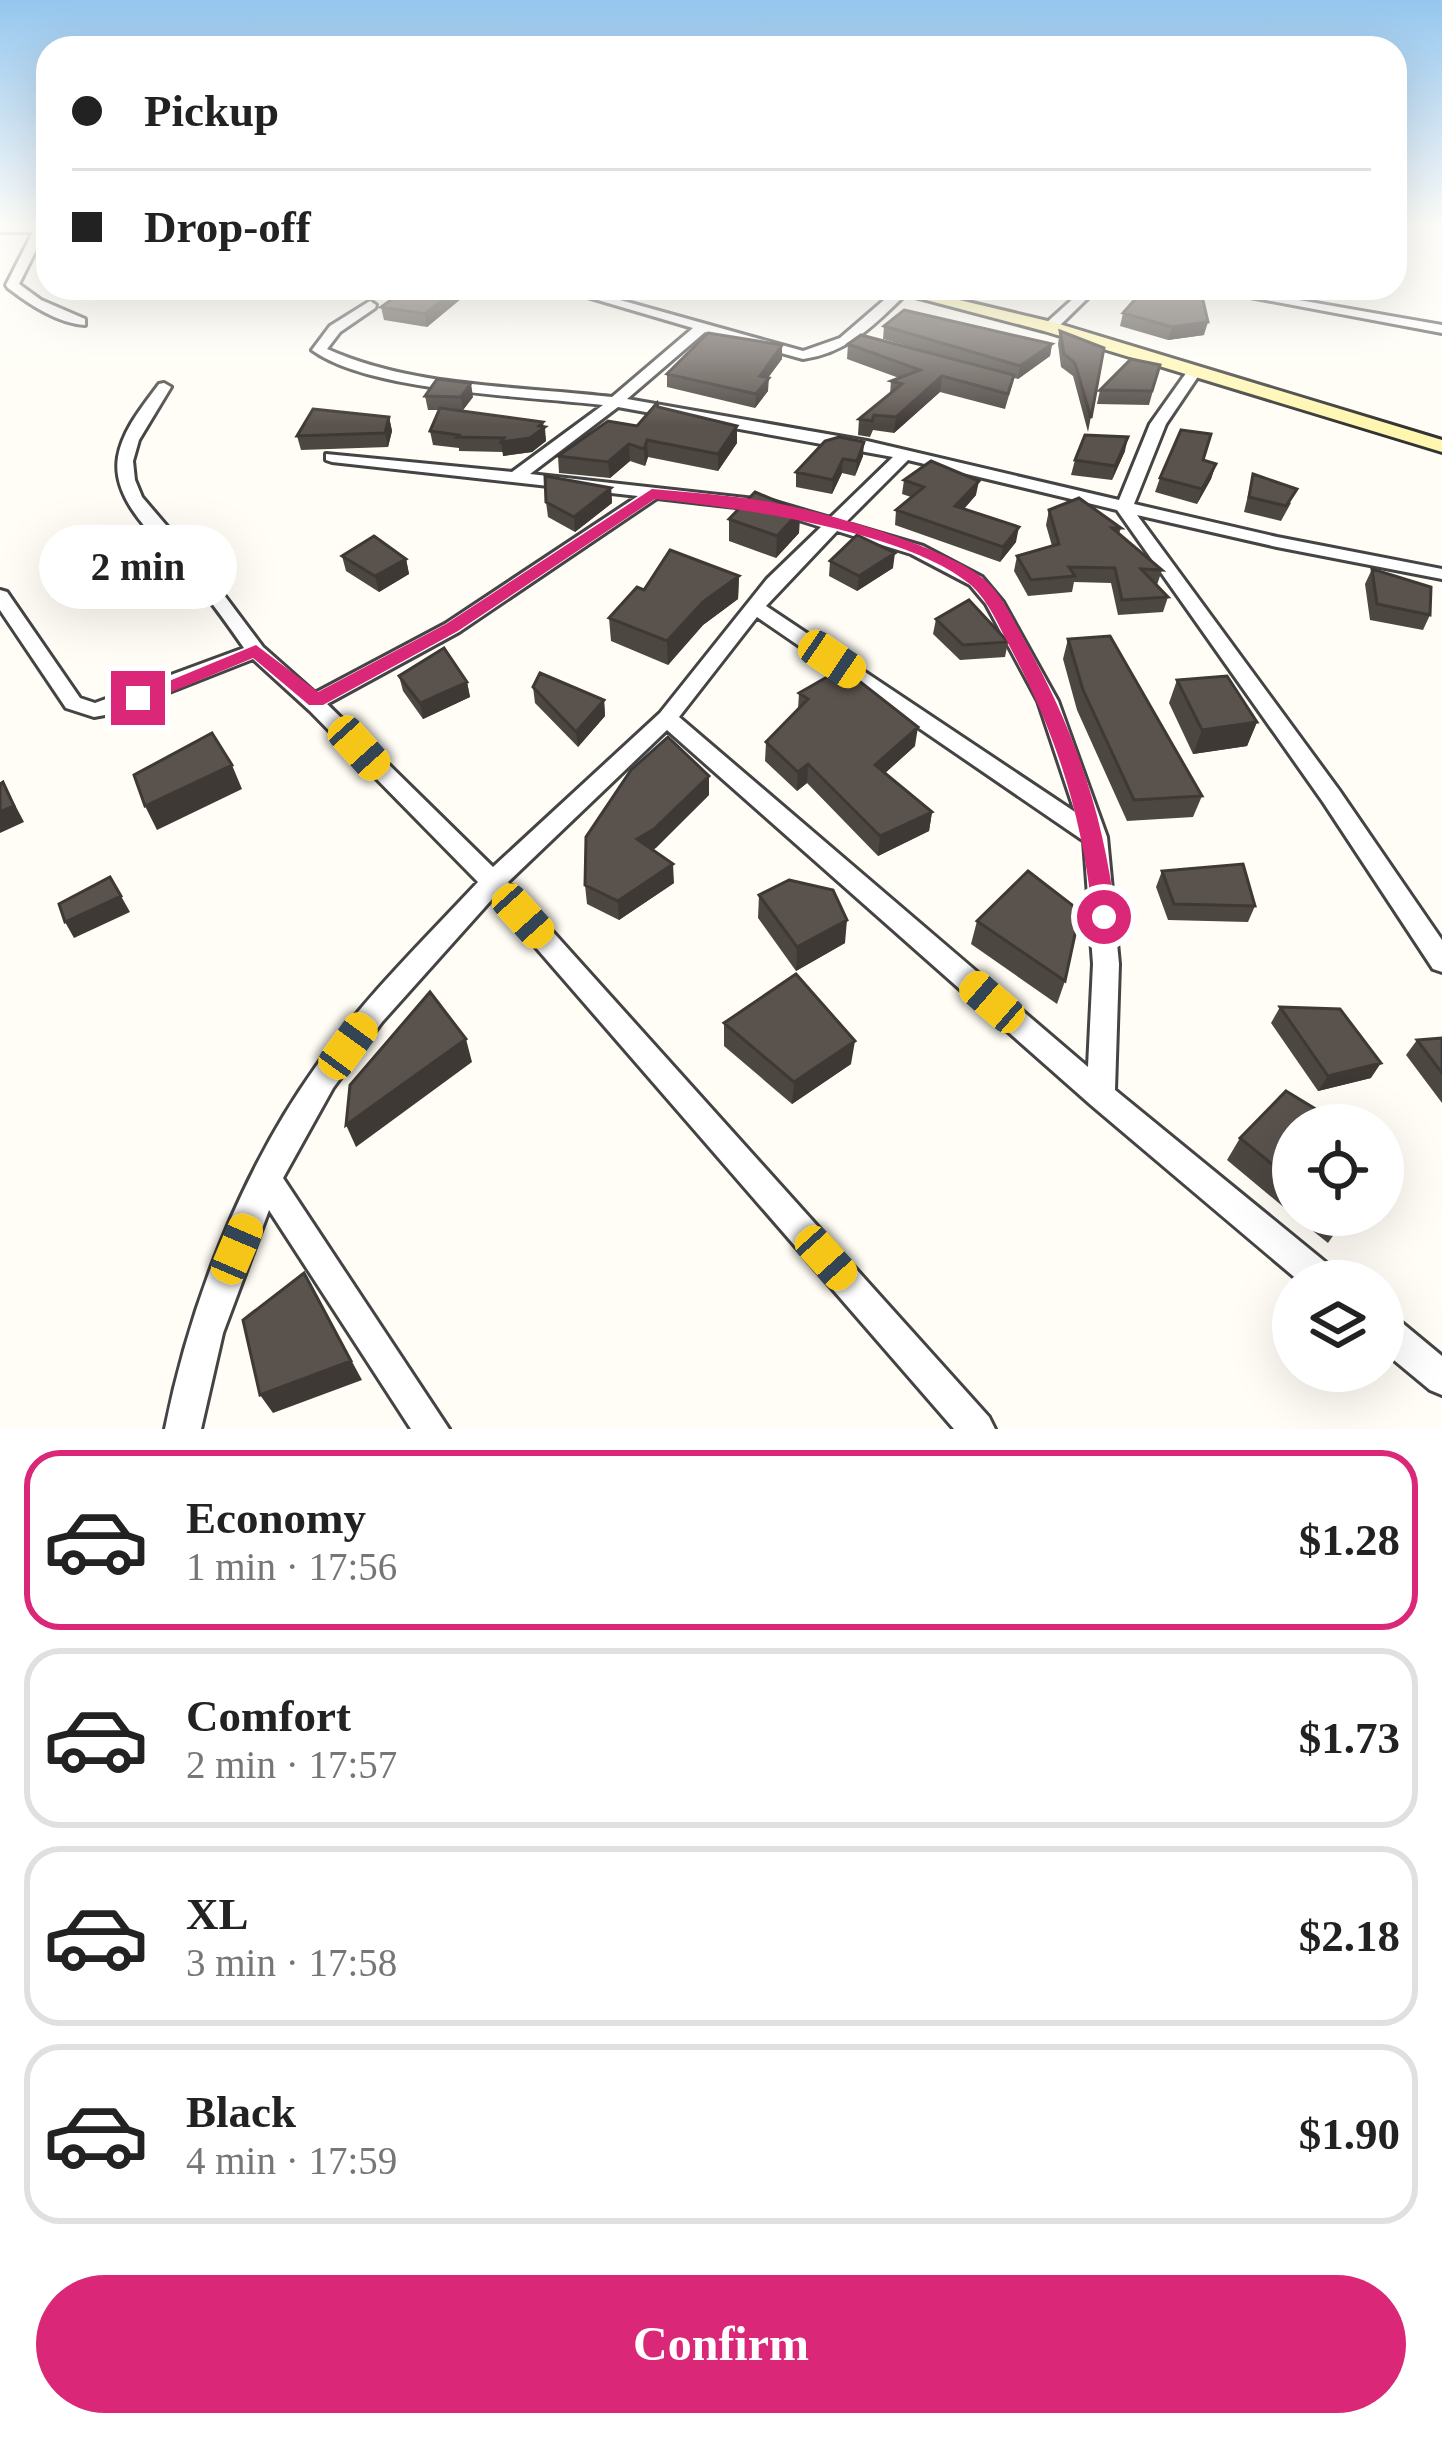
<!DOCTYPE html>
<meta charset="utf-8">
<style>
:root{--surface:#fff;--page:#f6f6f6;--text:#222;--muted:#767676;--line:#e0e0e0;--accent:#db2777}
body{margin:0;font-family:Georgia,serif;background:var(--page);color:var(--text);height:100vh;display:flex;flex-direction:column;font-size:45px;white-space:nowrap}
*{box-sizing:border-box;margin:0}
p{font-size:39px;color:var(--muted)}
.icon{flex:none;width:66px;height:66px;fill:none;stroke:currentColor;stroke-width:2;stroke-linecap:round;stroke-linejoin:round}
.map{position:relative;height:1429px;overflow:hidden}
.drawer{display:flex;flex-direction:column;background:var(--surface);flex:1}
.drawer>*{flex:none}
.hud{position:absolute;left:36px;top:36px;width:1371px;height:264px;border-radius:36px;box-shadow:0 12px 48px #0002;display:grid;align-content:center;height:264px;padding:0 36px;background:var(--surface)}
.tools{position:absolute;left:1272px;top:1104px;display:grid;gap:24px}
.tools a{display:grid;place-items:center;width:132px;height:132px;border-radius:50%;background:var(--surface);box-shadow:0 12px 48px #0002;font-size:60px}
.end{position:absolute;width:54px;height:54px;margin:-27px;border:15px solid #db2777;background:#fff;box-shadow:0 0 0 6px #fff}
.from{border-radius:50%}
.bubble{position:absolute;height:84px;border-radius:42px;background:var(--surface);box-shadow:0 12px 48px #0002;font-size:39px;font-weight:800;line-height:84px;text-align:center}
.car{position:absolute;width:36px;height:72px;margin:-36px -18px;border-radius:15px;box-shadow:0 0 9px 3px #0007;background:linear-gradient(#f5c518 24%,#345 0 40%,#f5c518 0 76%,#345 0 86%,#f5c518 0)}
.hud b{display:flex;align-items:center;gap:42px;height:114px;font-size:45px}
.hud b+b{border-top:3px solid var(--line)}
.hud i{width:30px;height:30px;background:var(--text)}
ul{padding:21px 0 0;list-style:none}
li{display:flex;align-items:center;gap:36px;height:180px;margin:0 24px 18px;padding:0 12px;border:6px solid var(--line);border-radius:36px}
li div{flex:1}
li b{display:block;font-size:45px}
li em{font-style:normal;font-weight:800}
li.current{border-color:var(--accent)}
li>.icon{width:108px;height:108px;stroke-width:1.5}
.primary-button{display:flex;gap:24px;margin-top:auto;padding:24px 36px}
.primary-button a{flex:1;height:138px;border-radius:72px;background:var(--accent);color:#fff;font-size:48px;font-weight:800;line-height:138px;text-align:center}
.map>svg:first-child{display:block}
</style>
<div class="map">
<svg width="1442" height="1429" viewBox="0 0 1442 1429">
<rect width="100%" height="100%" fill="#fffdf5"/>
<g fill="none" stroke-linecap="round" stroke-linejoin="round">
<g stroke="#444" stroke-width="6">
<path id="minor" d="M0,226H48L19,284L41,300L85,319V325C57,323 29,304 8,288L6,285L33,232H0Z
M557,288H577L803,351L840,338L898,288H906V294C875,324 848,353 803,359L705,332L627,399L867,441L1119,500L1150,424L1189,369H1199L1201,372L1166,424L1134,504L1277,537L1442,569V579L1277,547L1137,515L1339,790L1442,940V972L1433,969L1323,802L1117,510L908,460L845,523L923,546L982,577L1003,602L1058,701L1107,837L1119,964L1115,1090L1335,1270L1340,1281H1299L1091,1105L667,730L508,882L989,1417L995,1429H954L493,898L382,1022L333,1088L283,1178L449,1429H411L269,1210L223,1333L201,1429H165C190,1304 241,1172 315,1068C362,1000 422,942 478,882L310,711L253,659L116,713L94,717L66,708L0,610V590L7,592L80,698L95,703L244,648C228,625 212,602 194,581C167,547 110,505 118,457C123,429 143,406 159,384L164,383L171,387L139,440L133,461L135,480L142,497L212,579L263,647L315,693L445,624L638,496L332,462L326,460V454L512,472L603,405C529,396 369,392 312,350L330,326L370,301L376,305L375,308L340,332L327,349C414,388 518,386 612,397L693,328ZM618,407L893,457L830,518L772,501L530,474ZM657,498L770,511L821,527L767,579L660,713L493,867L327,704L459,632ZM837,531L911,554L970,585L986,604L1038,701L1075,812L766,606ZM757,617L1084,841L1093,964L1088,1067L679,717Z
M1085,288H1098L1055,330H1045V324Z
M1202,288H1230L1442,325V333Z
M1383,1312L1395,1317L1442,1356V1395L1430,1390L1383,1351Z"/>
</g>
<g stroke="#333" stroke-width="6">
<path id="secondary" d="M881,288H909L1056,323L1442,440V452L1044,331Z"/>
</g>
<use href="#minor" fill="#fff" fill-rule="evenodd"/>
<use href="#secondary" fill="#fff6b0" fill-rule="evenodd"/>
</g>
<path fill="#4d4742" d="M382,288H474L427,327L384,320L381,307L404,291Z
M1123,313L1204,335L1168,340L1120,326Z
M884,326L1052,344L1050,356L1018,379L1014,378L1005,409L940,392L894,433L873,430L870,437L858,435L859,419L890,394L891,381L899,378L847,359L848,344L946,357L883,339Z
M1060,331L1104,348L1088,432L1073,376L1061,367L1058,344Z
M782,345V359L768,378V391L755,408L667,387V374Z
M1160,365L1149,405L1097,404L1100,390Z
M425,396L473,397L463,410L545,427L546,441L532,452L503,456V452L459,451V448L433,445L430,431L439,410H428Z
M658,407L737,443L718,471L648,457L645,466L630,461L610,478L559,473L558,456L637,426Z
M389,417L392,431L388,447L301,450L297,436Z
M825,441L863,456L855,476L842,473L832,494L796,487V472Z
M1125,451L1112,480L1071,475L1075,460Z
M1203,460L1216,464L1211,479L1197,504L1155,492L1160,478Z
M1253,474L1291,503L1281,521L1244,512Z
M904,480L976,495L964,509L1016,542L1000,562L895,525L896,510L911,497L902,494Z
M611,488L612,503L575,532L548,517L546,502Z
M1049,510L1121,528L1119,534L1162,570L1157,585L1168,597L1163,612L1118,615L1111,583L1074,582L1072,592L1028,596L1014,571L1017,556L1052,546L1046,525Z
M800,511L799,533L776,558L729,541V519Z
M342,556L406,559L409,574L379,592L346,571Z
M830,561L893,568L857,591L829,576Z
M1372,569L1430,615L1423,630L1370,620L1365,584Z
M739,576L738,599L703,625L668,665L611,641L609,618L644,590Z
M936,619L1008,642L1005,657L960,660L933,634Z
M1068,639L1202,796L1193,817L1127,821L1077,710L1063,659Z
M399,676L467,682L470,697L423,719L403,691Z
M1177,680L1257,722L1247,746L1193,754L1169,703Z
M533,687L604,700L605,716L578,747L535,703Z
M799,693L915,746L885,773L932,812L929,831L878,856L807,783L797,791L765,761L766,742L798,709Z
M709,795L653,850L674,883L619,920L587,904L585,885Z
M1162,871L1255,906L1248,922L1168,920L1156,887Z
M759,895L845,943L796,971L758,918Z
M977,921L1065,981L1057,1004L971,944Z
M1280,1007L1371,1078L1318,1091L1271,1023Z
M724,1023L851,1064L792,1104L724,1046Z
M1442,1038V1103L1406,1055L1417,1040Z
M1293,1125V1215L1227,1160L1240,1138Z
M1293,1215H1347L1328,1243Z"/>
<path fill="#3f3936" d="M457,288H474L427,327L425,314Z
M1208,322L1204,335L1168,340L1172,327Z
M1052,344L1050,356L1018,379L1020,366Z
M782,345V359L759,389L760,376Z
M942,376L940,392L894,433L896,417Z
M769,378L768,391L755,408L756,394Z
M471,383L473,397L463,410L461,397Z
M389,417L392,431L388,447L385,433Z
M543,422L546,441L532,452L503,456L501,442L539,426Z
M737,426V443L718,471V454Z
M1128,437L1125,451L1112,480L1115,466Z
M647,440L648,457L645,466L644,449Z
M864,442L863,456L855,476L857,461Z
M629,444L630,461L610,478L608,462Z
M843,459L842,473L832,494L833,480Z
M1216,464L1211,479L1197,504L1202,489Z
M979,481L976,495L953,521L955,506Z
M611,488L612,503L575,532L574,517Z
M800,511L799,533L776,558L777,536Z
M1019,527L1016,542L1000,562L1003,547Z
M895,553L893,568L857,591L859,576Z
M406,559L409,574L379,592L375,576Z
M739,576L738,599L703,625L668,665L667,641L703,602Z
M467,682L470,697L423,719L420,703Z
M604,700L605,716L578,747L576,732Z
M1257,722L1247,746L1193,754L1202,730Z
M918,727L915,746L873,784L875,765Z
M808,764L807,783L797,791L798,772Z
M232,765L242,789L157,830L145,806Z
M709,776V795L656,848L638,858L637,839Z
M3,782L24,822L0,833V812Z
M932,812L929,831L878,856L880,836Z
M673,864L674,883L619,920L618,901Z
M121,896L130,912L74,938L65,922Z
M847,920L845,943L796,971L797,947Z
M466,1039L472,1062L356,1147L346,1125Z
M855,1041L851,1064L792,1104L794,1082Z
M1381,1063L1371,1078L1318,1091L1328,1076Z
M304,1273L362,1380L273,1413L260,1395Z"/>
<path fill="#5a524d" stroke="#3f3936" stroke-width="3" d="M408,288H457L425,314L381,307Z
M1144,289L1202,296L1208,322L1172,327L1123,313Z
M904,310L1052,344L1020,366L884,326Z
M1060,331L1104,348L1091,418L1075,363L1064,354Z
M708,333L782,345L760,376L769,378L756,394L667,374Z
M861,335L1014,375L1008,394L942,376L896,417L874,415L872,421L859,419L902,384L891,381L920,370L848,344Z
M1131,359L1160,365L1152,391L1100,390Z
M437,379L471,383L461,397L425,396Z
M657,403L658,407L737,426L718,454L647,440L644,449L629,444L608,462L558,456L608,421L637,426Z
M440,408L543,422L539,426L545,427L530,438L501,442L504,438L457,437L459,435L430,431Z
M313,409L389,417L385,433L297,436Z
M1181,430L1211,434L1203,460L1216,464L1202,489L1160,478Z
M1085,435L1128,437L1115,466L1075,460Z
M839,437L864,442L857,461L843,459L833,480L796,472L825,441Z
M931,461L979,481L955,506L1019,527L1003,547L896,510L924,487L904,480Z
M1253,474L1297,489L1286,506L1249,497Z
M545,476L611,488L574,517L546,502Z
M755,492L800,511L777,536L729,519Z
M1079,498L1121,528H1112L1162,570L1141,569L1168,597L1122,600L1115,568L1069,567L1075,576L1031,580L1017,556L1059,544L1049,510Z
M857,535L895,553L859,576L830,561Z
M374,536L406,559L375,576L342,556Z
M670,550L739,576L703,602L667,641L609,618L637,587L644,590Z
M1372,569L1431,587L1430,615L1377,604Z
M969,600L1008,642L963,645L936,619Z
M1110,636L1202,796L1134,800L1083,690L1068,639Z
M444,648L467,682L420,703L399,676Z
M836,672L858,680L918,727L875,765L932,812L880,836L808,764L798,772L766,742L808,699L799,693Z
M540,673L604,700L576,732L533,687Z
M1227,676L1257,722L1202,730L1177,680Z
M212,733L232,765L145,806L134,775Z
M668,737L709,776L654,829L637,839L673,864L618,901L585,885L586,837L631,770Z
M3,782L14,806L0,812V784Z
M1243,864L1255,906L1174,904L1162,871Z
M1028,871L1080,911L1065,981L977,921Z
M110,877L121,896L65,922L59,904Z
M789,880L833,890L847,920L797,947L759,895Z
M796,974L855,1041L794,1082L724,1023Z
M430,992L466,1039L346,1125L350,1085Z
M1280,1007L1340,1009L1381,1063L1328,1076Z
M1442,1038V1073L1417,1040Z
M1286,1091L1342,1125H1293V1181L1240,1138Z
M304,1273L351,1361L260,1395L243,1320Z"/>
<linearGradient id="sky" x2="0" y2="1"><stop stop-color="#95c6ee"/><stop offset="0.53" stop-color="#fffefa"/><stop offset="1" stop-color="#fffefa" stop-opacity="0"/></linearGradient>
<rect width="1442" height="426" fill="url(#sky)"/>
<path fill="#db2777" d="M652,489C691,493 732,495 770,502C819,510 950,548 985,580C1003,596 1013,620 1025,641C1076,734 1103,812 1116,917L1113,924H1096L1093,917C1082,815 1058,738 1010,647C999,627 989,601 971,585C905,530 739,508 655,499L458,631L323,705H309L253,658L145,703L128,698L256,645L318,692L446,624Z"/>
</svg>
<div class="tools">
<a><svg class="icon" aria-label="locate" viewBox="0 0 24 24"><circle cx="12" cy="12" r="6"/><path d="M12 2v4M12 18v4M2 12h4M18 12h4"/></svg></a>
<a><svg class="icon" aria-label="layers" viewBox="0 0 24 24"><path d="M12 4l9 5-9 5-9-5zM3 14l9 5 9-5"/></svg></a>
</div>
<i class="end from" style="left:1104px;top:917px"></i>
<i class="end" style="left:138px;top:698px"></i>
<div class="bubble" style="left:39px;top:525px;width:198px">2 min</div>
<i class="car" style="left:832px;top:659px;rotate:124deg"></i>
<i class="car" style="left:359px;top:748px;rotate:138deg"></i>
<i class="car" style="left:523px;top:916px;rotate:138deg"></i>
<i class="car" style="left:992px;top:1002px;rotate:311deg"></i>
<i class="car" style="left:348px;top:1046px;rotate:36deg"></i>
<i class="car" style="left:237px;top:1249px;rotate:23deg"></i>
<i class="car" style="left:826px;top:1258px;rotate:138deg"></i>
<div class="hud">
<b><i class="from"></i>Pickup</b>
<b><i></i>Drop-off</b>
</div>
</div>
<section class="drawer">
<ul>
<li class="current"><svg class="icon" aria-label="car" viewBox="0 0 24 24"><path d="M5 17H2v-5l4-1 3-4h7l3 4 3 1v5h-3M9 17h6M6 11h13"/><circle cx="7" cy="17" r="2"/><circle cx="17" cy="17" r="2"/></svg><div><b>Economy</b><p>1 min · 17:56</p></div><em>$1.28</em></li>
<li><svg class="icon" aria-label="car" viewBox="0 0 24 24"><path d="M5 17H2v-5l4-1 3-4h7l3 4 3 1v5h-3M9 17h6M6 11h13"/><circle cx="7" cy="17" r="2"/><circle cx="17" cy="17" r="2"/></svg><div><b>Comfort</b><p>2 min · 17:57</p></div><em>$1.73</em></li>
<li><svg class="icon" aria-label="car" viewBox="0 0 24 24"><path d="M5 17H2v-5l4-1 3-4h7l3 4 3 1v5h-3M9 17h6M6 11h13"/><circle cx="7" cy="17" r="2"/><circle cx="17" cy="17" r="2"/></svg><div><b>XL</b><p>3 min · 17:58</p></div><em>$2.18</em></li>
<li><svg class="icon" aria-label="car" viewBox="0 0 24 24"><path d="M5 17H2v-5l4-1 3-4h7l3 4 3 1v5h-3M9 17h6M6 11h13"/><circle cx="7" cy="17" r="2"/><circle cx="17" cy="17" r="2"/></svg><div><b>Black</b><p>4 min · 17:59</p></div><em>$1.90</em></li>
</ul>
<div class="primary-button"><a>Confirm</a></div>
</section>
